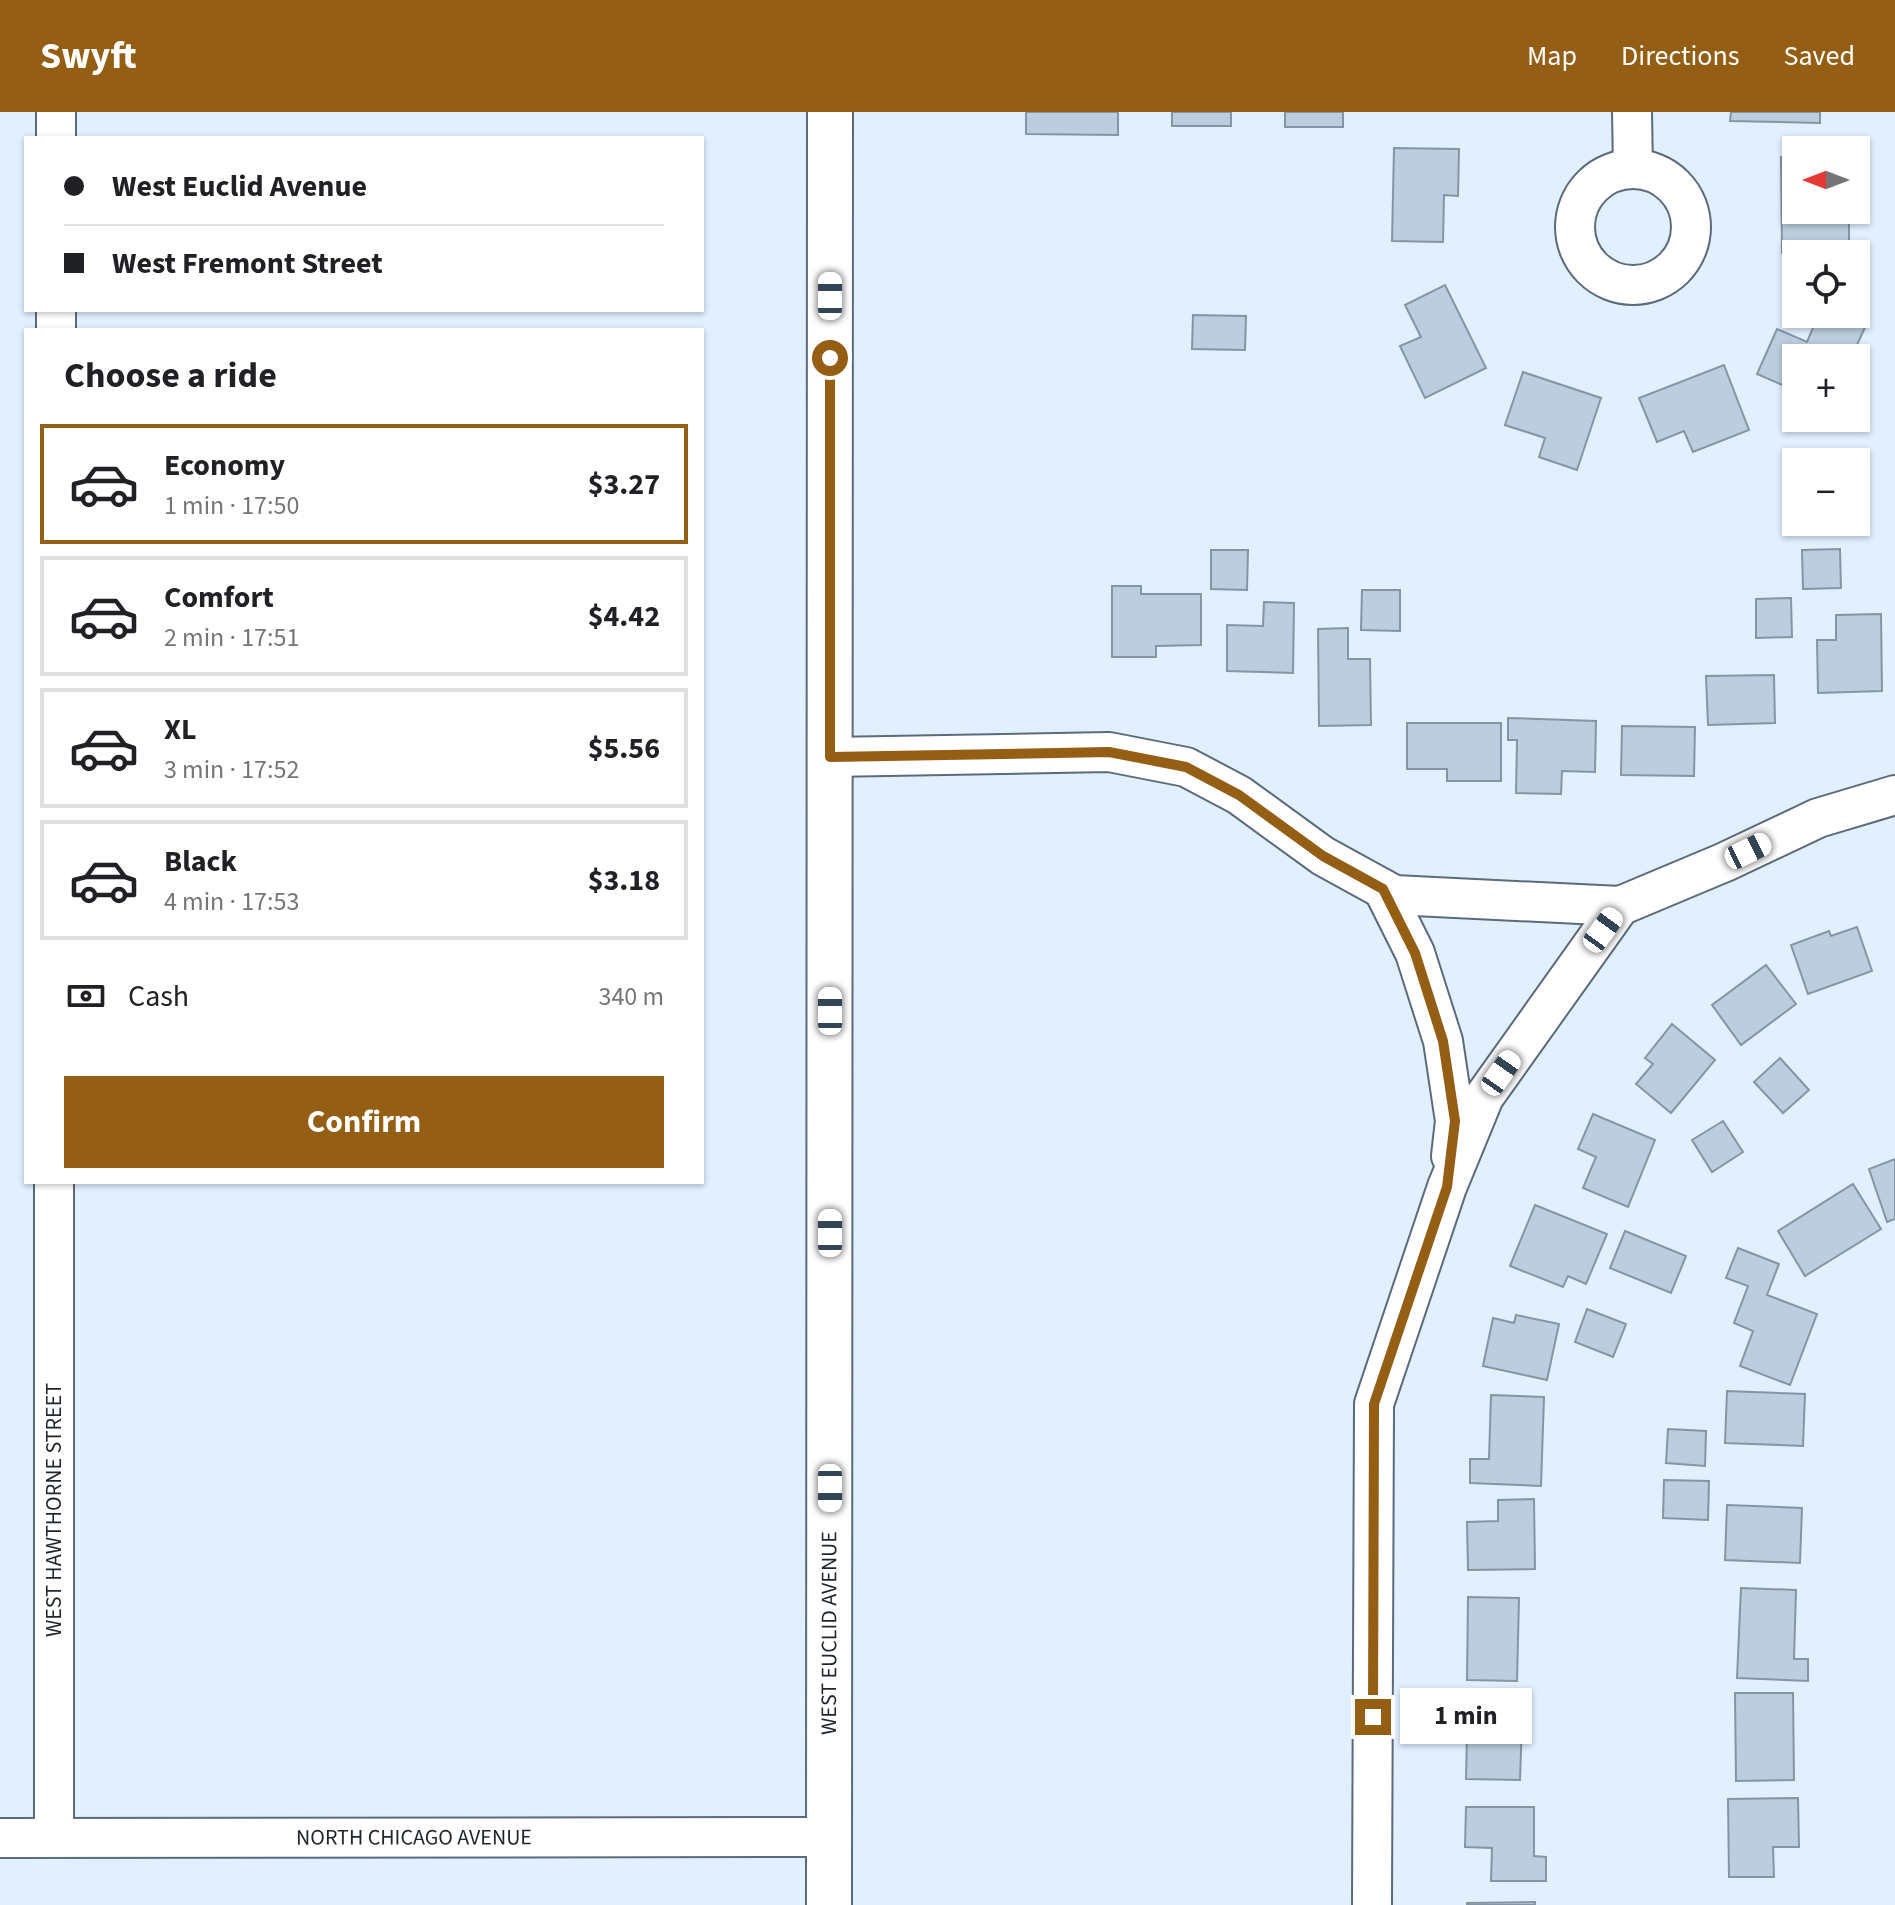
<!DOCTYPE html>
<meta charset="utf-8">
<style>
:root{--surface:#fff;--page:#f6f6f6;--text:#202124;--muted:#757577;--line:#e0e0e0;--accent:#945e14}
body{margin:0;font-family:"Source Sans 3",sans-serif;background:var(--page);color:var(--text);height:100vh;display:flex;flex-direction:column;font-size:30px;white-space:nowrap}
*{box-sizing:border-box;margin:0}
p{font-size:26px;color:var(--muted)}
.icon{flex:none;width:44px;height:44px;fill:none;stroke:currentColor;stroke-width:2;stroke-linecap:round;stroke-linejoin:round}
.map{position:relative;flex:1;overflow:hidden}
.side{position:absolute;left:24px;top:216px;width:680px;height:856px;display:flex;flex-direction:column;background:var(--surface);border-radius:0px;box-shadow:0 2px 6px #0004}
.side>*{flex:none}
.banner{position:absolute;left:24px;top:24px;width:680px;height:176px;border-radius:0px;box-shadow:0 2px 6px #0004;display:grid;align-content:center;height:176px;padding:0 40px;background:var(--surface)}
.needle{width:52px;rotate:270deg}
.tools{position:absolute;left:1782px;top:24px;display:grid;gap:16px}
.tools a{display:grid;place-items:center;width:88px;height:88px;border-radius:0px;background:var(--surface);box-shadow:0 2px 6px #0004;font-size:40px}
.end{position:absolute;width:36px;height:36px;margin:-18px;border:10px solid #945e14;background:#fff;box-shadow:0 0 0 4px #fff}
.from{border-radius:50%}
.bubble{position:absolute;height:56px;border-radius:0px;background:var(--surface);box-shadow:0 2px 6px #0004;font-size:26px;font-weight:700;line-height:56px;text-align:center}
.car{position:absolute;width:24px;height:48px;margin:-24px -12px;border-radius:10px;box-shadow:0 0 6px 2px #0007;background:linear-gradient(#fff 24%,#345 0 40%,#fff 0 76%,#345 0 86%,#fff 0)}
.banner b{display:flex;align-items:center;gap:28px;height:76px;font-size:30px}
.banner b+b{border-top:2px solid var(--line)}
.banner i{width:20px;height:20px;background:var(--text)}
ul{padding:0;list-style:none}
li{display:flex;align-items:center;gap:24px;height:120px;margin:0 16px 12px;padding:0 24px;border:4px solid var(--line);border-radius:0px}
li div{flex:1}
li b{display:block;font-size:30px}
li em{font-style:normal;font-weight:700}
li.selected{border-color:var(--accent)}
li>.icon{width:72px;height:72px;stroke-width:1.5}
h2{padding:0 40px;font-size:36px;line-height:96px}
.pay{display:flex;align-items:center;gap:20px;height:88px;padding:0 40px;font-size:30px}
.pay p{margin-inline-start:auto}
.action{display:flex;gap:16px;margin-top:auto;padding:16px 40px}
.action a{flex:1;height:92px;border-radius:0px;background:var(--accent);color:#fff;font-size:32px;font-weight:700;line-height:92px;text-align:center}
header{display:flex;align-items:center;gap:48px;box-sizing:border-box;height:112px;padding:0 40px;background:var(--accent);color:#fff}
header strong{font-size:38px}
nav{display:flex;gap:44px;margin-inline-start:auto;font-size:28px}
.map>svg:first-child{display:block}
</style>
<header>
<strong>Swyft</strong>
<nav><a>Map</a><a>Directions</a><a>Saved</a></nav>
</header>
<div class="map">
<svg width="1895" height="1793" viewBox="0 0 1895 1793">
<rect width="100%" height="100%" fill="#e1effe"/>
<path fill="#bbcdde" stroke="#8495a6" stroke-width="2" d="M1026,0H1118V23L1026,22Z
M1172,0H1231V14H1172Z
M1285,0H1343V15H1285Z
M1731,0H1820V11L1730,9Z
M1394,36L1459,37L1458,84L1444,83L1443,130L1392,129Z
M1781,45H1796V98H1849V140L1782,141Z
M1445,173L1486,256L1425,286L1400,234L1421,225L1405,193Z
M1819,202H1846L1867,211L1851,246H1796V279L1757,262L1777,217L1807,230Z
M1193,203L1246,204L1245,238L1192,237Z
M1724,253L1749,318L1693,340L1684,319L1657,330L1639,286Z
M1523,260L1601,286L1577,358L1539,345L1545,326L1505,313Z
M1840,437L1841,476L1803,477L1802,438Z
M1211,438H1248L1247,478L1211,477Z
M1112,474H1141V482H1201V533L1156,534V545H1112Z
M1362,478H1400V519L1361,518Z
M1791,486L1792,525L1756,526V487Z
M1264,490L1294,491L1293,561L1227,559V513L1263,514Z
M1881,502L1882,579L1818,581L1817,528H1836V503Z
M1348,516V547H1370L1371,613L1319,614L1318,517Z
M1774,563L1775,611L1708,613L1706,564Z
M1508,606L1596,609L1595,660L1562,659L1561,682L1516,681L1517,628H1508Z
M1407,611H1501V669H1447V657H1407Z
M1622,614L1695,615L1694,664L1621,663Z
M1857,815L1872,859L1808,882L1791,833L1829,819L1831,824Z
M1766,853L1796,892L1741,933L1712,893Z
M1672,912L1715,948L1671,1001L1636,972L1653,952L1645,946Z
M1780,946L1809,978L1783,1001L1754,970Z
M1593,1002L1655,1028L1628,1095L1583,1076L1596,1045L1578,1037Z
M1723,1009L1743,1040L1712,1060L1692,1028Z
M1895,1047V1107L1887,1110L1869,1057Z
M1853,1072L1881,1117L1805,1164L1778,1119Z
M1535,1093L1607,1122L1586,1172L1568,1164L1563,1175L1510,1154Z
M1625,1119L1686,1144L1671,1181L1610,1156Z
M1738,1136L1779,1152L1767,1183L1817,1202L1790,1273L1740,1254L1753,1219L1734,1211L1748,1174L1726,1166Z
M1587,1197L1626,1212L1613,1245L1575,1230Z
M1516,1203L1559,1212L1547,1268L1483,1254L1493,1206L1514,1211Z
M1727,1279L1805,1282L1803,1334L1725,1331Z
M1491,1283L1544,1285L1541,1374L1470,1371V1347H1489Z
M1668,1317L1706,1319L1705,1354L1666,1351Z
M1664,1368L1709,1369L1708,1408L1663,1406Z
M1534,1387L1535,1457L1468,1458L1467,1410L1498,1409V1388Z
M1727,1393L1802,1396L1800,1451L1725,1448Z
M1741,1476L1796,1478L1794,1547H1808V1569L1737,1566Z
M1468,1485L1519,1486L1517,1569L1467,1568Z
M1735,1581H1793L1794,1668L1736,1669Z
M1478,1583L1523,1584L1520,1668L1466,1667L1467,1622L1477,1623Z
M1798,1686L1799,1735H1773L1774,1765H1729L1728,1687Z
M1466,1695H1534V1744L1546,1745V1769H1491L1492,1736L1465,1735Z
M1535,1790V1793H1467V1791Z"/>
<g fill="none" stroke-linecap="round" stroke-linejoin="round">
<g stroke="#5b6b7b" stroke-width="42">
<g id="minor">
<path d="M1632,0L1633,57"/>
<path d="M56,26V0"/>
<circle cx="1633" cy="115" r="58"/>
<path d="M56,218V198"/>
<path d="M830,645L1109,640L1186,655L1239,683L1323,744L1394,783L1620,794L1725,750L1818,706L1895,683"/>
<path d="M1383,777L1415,841L1443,929L1455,1009L1451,1044"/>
<path d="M54,1725V1070"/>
<path id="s1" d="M0,1726L829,1725"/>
<path d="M1372,1793L1374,1292L1447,1075L1484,985L1620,794"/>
</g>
</g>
<g stroke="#5b6b7b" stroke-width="48">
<g id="secondary">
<path id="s2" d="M829,1793L830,0"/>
</g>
</g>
<use href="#minor" stroke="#fff" stroke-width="38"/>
<use href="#secondary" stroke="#fff" stroke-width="44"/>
</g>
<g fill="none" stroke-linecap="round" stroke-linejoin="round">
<path stroke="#945e14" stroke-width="10" d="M830,246V645L1109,640L1186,655L1239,683L1323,744L1383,777L1415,841L1443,929L1455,1009L1447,1075L1374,1292L1373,1605"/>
</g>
<g text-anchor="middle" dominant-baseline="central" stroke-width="8" stroke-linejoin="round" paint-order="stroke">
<g font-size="22" fill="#1e252b" stroke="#fff">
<text transform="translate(54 1398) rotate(-90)">WEST HAWTHORNE STREET</text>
<text stroke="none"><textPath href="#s2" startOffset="272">WEST EUCLID AVENUE</textPath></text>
<text stroke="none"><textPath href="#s1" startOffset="414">NORTH CHICAGO AVENUE</textPath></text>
</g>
</g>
</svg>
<div class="tools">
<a><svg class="needle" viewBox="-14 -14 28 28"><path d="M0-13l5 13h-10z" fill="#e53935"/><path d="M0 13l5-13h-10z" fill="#757577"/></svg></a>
<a><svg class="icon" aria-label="locate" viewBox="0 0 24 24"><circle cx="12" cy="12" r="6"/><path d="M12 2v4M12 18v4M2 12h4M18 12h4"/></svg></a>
<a>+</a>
<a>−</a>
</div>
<i class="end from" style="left:830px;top:246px"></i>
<i class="end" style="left:1373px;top:1605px"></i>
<div class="bubble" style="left:1400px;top:1576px;width:132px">1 min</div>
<i class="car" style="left:830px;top:184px;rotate:0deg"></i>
<i class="car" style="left:1748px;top:739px;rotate:64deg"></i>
<i class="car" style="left:1603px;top:818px;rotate:36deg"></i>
<i class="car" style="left:830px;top:899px;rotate:0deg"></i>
<i class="car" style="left:1501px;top:961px;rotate:35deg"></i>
<i class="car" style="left:830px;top:1121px;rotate:0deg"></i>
<i class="car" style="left:830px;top:1376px;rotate:180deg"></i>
<div class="banner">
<b><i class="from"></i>West Euclid Avenue</b>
<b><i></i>West Fremont Street</b>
</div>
<section class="side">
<h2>Choose a ride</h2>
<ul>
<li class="selected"><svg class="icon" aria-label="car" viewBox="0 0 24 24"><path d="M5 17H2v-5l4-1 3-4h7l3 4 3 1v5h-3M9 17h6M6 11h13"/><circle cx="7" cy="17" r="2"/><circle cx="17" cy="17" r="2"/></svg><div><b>Economy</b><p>1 min · 17:50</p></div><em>$3.27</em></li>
<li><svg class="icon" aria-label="car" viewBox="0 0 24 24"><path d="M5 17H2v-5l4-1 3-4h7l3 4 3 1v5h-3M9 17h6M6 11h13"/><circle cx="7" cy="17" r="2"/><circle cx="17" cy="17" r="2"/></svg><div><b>Comfort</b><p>2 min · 17:51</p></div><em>$4.42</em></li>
<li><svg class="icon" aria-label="car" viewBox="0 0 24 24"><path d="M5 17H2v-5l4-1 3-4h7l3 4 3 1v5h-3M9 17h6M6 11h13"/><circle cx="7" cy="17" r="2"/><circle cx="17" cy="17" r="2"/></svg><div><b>XL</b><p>3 min · 17:52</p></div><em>$5.56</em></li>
<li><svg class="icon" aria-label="car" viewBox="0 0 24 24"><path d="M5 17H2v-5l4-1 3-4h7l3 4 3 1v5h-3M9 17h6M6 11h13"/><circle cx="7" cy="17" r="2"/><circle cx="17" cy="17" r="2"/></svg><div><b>Black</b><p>4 min · 17:53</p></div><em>$3.18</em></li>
</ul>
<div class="pay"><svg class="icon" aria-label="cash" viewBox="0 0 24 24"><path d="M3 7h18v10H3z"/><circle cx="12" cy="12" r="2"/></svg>Cash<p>340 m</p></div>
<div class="action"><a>Confirm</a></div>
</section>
</div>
